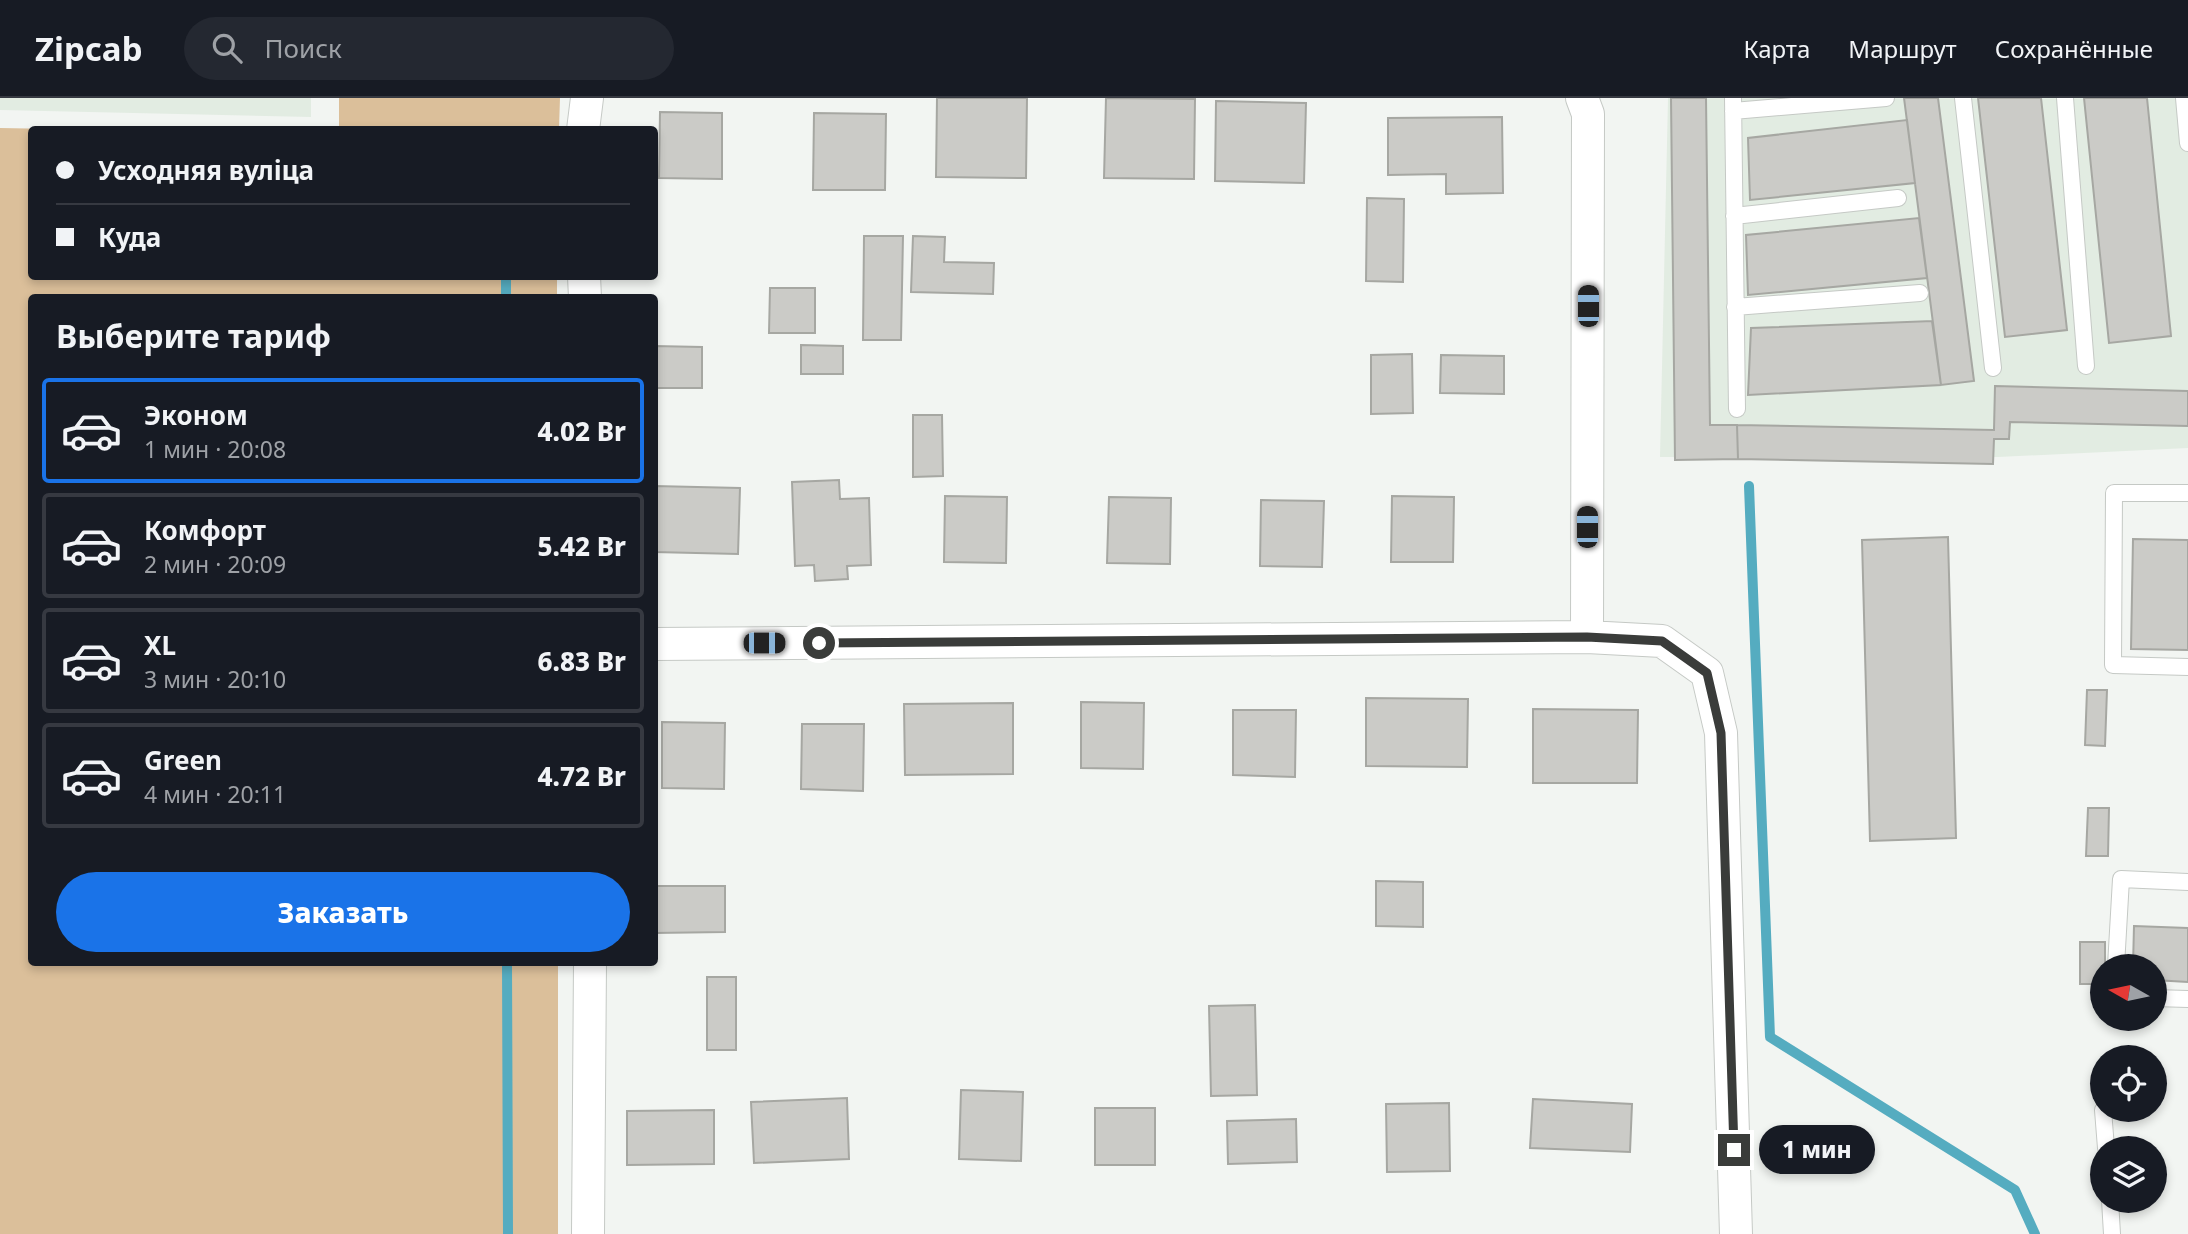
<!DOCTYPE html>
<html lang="ru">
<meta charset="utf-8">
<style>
:root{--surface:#171b24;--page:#242831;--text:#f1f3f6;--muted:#9ea1a6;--line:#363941;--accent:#1a73e8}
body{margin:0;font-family:"Noto Sans",sans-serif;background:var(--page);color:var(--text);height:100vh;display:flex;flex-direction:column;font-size:26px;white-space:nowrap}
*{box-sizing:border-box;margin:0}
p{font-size:23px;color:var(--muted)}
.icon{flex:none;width:38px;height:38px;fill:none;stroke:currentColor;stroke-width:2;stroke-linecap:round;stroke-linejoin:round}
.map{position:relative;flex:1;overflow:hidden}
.details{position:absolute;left:28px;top:196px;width:630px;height:672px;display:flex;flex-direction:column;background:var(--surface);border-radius:7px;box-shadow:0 4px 10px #0003}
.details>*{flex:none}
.hud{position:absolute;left:28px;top:28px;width:630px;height:154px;border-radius:7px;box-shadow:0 4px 10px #0003;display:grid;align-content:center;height:154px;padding:0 28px;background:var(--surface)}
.needle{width:46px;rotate:279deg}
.controls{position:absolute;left:2090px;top:856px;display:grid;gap:14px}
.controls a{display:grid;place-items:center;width:77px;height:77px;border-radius:50%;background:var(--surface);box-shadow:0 4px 10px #0003;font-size:35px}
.end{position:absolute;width:32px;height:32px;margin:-16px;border:9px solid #3a3c3a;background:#fff;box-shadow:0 0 0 4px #fff}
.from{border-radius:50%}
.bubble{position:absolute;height:49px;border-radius:24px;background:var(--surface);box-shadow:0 4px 10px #0003;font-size:23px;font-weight:800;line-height:49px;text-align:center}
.car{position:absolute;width:21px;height:42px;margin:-21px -10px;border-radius:9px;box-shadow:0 0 5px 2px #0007;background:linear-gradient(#222 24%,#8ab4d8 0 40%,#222 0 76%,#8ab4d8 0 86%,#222 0)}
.hud b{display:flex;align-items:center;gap:24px;height:66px;font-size:26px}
.hud b+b{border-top:2px solid var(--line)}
.hud i{width:18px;height:18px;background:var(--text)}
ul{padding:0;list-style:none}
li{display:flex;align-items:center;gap:21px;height:105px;margin:0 14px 10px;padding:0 14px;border:4px solid var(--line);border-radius:7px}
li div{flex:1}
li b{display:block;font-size:26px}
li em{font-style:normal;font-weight:800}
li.active{border-color:var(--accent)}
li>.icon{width:63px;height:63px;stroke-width:1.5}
h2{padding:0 28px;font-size:32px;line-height:84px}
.primary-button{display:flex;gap:14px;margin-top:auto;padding:14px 28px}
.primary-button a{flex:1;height:80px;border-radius:42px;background:var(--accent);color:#fff;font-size:28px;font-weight:800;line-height:80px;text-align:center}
header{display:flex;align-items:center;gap:42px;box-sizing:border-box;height:98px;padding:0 35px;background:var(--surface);border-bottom:2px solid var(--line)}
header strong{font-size:33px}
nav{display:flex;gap:38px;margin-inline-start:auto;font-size:24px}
.search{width:490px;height:63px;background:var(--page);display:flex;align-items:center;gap:18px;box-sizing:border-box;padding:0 24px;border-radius:38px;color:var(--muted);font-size:26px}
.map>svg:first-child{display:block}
</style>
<header>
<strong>Zipcab</strong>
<div class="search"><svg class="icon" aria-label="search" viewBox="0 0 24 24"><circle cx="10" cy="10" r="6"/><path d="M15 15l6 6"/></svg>Поиск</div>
<nav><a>Карта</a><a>Маршрут</a><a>Сохранённые</a></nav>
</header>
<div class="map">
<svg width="2188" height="1136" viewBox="0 0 2188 1136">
<rect width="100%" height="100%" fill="#f2f5f2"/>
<path fill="#e2ece2" d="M0,0H311V19L0,12Z
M1668,0H2188V350L1998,359H1660Z"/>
<path fill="#dbbf9a" d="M339,0H560L559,31H339Z
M0,30L56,31L32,32V178L557,179V200H32V864L558,865V1136H0Z"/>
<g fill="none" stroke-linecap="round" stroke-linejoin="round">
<path stroke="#55acc0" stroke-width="10" d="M506,178V200
M1749,388L1770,939L2015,1092L2035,1136
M507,864L508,1136"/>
</g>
<path fill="#cbcbc7" stroke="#a6a7a2" stroke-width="2" d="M937,0H1027L1026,80L936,79Z
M1106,0L1195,1L1194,81L1104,80Z
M1671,0H1706L1710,327H1737L1738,361L1675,362Z
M1904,0H1938L1974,283L1941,287Z
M1978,0H2041L2067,232L2005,239Z
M2084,0H2147L2171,238L2109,245Z
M1216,3L1306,5L1304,85L1215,83Z
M660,14L722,15V81L659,80Z
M814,15L886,16L885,92H813Z
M1502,19L1503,95L1446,96V76L1388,77V20Z
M1907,22L1915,85L1750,102L1748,40Z
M1367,100L1404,101L1403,184L1366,183Z
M1919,120L1927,180L1748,197L1746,137Z
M864,138H903L901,242H863Z
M913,138L945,139L944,164L994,165L993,196L911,194Z
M770,190H815V235H769Z
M1932,223L1941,287L1748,297L1751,230Z
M801,247L843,248V276H801Z
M654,248L702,249V290H654Z
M1412,256L1413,315L1371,316V257Z
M1441,257L1504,258V296L1440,295Z
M1995,288L2188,293V328L2010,324L2009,341H1994L1993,366L1738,361L1737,327L1994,332Z
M913,317H942L943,378L913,379Z
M839,382L840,401L869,400L871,467L847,468L848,481L815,483L814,467L795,468L792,384Z
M654,388L740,390L738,456L654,454Z
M945,398L1007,399L1006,465L944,464Z
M1392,398L1454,399L1453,464H1391Z
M1109,399L1171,400L1170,466L1107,465Z
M1261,402L1324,403L1322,469L1260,468Z
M1948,439L1956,740L1870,743L1862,442Z
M2133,441L2188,442V552L2131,551Z
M2087,592H2107L2105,648L2085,647Z
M1366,600L1468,601L1467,669L1366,668Z
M1081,604L1144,605L1143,671L1081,670Z
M1013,605V676L905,677L904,606Z
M1533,611L1638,612L1637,685H1533Z
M1233,612H1296L1295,679L1233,677Z
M662,624L725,625L724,691L662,690Z
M802,626H864L863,693L801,691Z
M2088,710H2109L2108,758H2086Z
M1376,783L1423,784V829L1376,828Z
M654,788H725V834L654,835Z
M2134,828L2188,830V884L2154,882V868H2133Z
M2080,844H2105V868H2102V886H2080Z
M707,879H736V952H707Z
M1255,907L1257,997L1211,998L1209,908Z
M961,992L1023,994L1021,1063L959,1061Z
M847,1000L849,1061L754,1065L751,1004Z
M1533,1001L1632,1006L1630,1054L1530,1050Z
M1449,1005L1450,1073L1387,1074L1386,1006Z
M1095,1010H1155V1067H1095Z
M714,1012V1066L627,1067V1013Z
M1296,1021L1297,1064L1228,1066L1227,1023Z"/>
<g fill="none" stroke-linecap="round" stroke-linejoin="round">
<g stroke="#c5c9c5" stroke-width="18">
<path id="service" d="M1733,0L1737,311
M1963,0L1993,270
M2065,0L2086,268
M2184,0L2188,45
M1733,13L1886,0
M1734,118L1898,100
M1735,209L1920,195
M2188,395H2114L2113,567L2188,569
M2116,868L2121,781L2188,784
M2154,900L2188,901
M2103,1012L2106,1050
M2110,1102L2112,1136"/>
</g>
<g stroke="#c5c9c5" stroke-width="34">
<path id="minor" d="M1582,0L1588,16L1587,539L1662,543L1707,575L1721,635L1736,1136
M583,32L587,0
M584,178L585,200
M654,546L1587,539
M588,1136L590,864"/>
</g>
<use href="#service" stroke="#fff" stroke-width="16"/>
<use href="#minor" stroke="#fff" stroke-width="32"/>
</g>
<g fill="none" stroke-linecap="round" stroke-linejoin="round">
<path stroke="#3a3c3a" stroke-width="9" d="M819,545L1587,539L1662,543L1707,575L1721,635L1734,1052"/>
</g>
</svg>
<div class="controls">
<a><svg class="needle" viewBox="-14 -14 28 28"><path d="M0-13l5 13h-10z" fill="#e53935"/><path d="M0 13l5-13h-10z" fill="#9ea1a6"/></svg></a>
<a><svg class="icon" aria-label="locate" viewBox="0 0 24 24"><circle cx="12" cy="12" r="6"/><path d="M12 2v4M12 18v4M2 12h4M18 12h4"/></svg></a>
<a><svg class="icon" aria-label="layers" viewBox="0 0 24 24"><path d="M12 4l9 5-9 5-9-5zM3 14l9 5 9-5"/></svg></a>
</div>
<i class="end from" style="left:819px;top:545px"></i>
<i class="end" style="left:1734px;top:1052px"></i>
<div class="bubble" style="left:1759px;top:1027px;width:116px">1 мин</div>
<i class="car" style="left:1588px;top:208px;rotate:0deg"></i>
<i class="car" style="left:1587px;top:429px;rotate:0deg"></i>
<i class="car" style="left:764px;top:545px;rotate:90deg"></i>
<div class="hud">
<b><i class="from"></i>Усходняя вуліца</b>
<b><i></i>Куда</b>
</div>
<section class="details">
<h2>Выберите тариф</h2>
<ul>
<li class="active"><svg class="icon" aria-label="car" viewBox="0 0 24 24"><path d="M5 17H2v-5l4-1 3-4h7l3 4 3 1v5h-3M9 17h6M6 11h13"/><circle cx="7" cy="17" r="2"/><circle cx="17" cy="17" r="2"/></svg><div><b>Эконом</b><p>1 мин · 20:08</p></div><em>4.02 Br</em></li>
<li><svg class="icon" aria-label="car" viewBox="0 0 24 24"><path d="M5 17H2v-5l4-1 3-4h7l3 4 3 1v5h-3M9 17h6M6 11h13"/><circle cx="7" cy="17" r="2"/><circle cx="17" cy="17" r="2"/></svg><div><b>Комфорт</b><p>2 мин · 20:09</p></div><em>5.42 Br</em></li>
<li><svg class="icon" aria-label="car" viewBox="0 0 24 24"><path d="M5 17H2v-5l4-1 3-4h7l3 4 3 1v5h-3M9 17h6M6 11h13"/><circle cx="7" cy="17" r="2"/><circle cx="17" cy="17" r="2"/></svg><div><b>XL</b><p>3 мин · 20:10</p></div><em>6.83 Br</em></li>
<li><svg class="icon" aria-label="car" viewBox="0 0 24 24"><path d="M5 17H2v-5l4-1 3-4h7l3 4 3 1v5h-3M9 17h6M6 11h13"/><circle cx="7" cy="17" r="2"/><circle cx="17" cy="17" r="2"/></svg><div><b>Green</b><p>4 мин · 20:11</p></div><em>4.72 Br</em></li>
</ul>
<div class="primary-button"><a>Заказать</a></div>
</section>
</div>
